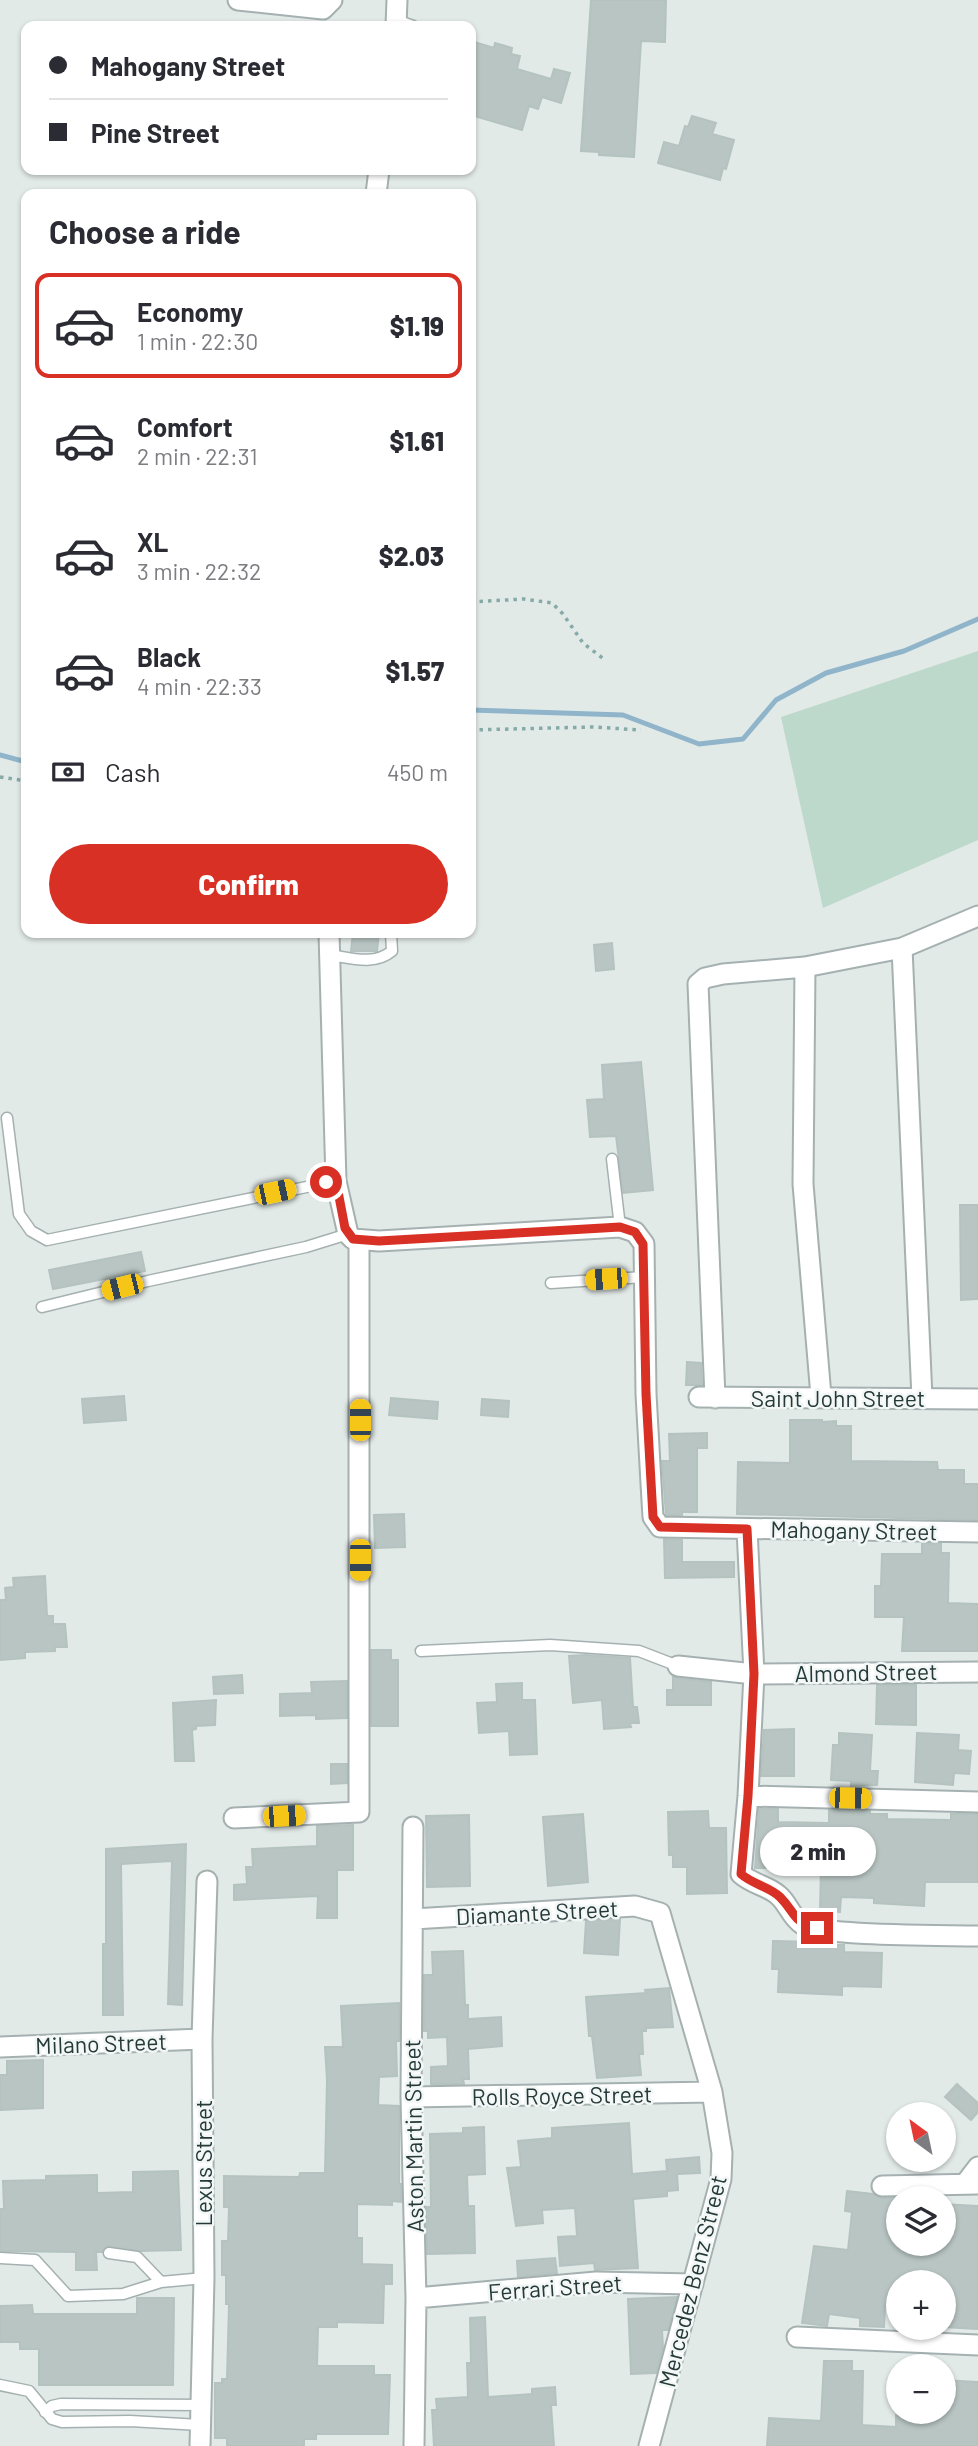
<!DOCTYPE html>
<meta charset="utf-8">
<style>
:root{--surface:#fff;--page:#f7f7f7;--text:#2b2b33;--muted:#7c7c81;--line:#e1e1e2;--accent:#d93025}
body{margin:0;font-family:Barlow,sans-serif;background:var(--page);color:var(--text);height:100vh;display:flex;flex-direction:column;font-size:26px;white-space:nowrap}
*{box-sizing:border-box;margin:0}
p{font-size:23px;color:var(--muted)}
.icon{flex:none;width:38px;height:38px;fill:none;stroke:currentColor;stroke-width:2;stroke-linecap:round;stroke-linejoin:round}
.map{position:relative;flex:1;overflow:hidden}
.panel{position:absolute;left:21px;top:189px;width:455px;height:749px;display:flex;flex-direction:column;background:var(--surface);border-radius:14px;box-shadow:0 2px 5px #0004}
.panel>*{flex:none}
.guide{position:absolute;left:21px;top:21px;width:455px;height:154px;border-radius:14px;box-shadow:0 2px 5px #0004;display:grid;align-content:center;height:154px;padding:0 28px;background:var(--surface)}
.needle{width:46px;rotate:327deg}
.buttons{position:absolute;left:886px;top:2102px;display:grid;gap:14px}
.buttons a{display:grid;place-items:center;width:70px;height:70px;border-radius:50%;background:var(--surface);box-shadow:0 2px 5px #0004;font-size:35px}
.end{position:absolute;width:32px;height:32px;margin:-16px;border:9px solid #d93025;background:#fff;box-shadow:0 0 0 4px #fff}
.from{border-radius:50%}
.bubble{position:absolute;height:49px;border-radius:24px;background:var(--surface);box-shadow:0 2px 5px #0004;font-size:23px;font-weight:800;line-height:49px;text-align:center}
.car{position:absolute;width:21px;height:42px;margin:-21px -10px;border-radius:9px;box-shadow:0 0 5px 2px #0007;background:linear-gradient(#f5c518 24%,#345 0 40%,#f5c518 0 76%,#345 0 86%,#f5c518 0)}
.guide b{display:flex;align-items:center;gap:24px;height:66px;font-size:26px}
.guide b+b{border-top:2px solid var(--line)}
.guide i{width:18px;height:18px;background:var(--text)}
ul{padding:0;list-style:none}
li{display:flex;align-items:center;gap:21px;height:105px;margin:0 14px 10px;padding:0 14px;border:4px solid transparent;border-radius:14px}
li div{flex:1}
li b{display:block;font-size:26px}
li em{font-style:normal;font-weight:800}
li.on{border-color:var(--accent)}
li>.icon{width:63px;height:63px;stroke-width:1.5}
h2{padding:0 28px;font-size:32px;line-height:84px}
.pay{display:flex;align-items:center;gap:18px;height:77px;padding:0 28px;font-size:26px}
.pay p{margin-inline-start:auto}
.primary-button{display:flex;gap:14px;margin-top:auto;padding:14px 28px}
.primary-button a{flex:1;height:80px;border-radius:42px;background:var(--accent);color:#fff;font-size:28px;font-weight:800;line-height:80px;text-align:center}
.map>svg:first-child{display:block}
</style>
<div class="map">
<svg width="978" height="2446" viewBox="0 0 978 2446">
<rect width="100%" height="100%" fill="#e2eae8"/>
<path fill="#bdd9cb" d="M978,651V840L823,908L781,717Z"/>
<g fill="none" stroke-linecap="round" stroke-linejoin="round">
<path stroke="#90b4c9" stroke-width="5" d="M471,710L623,715L699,744L743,739L776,700L826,673L904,651L978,619
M0,755L26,762"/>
</g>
<path fill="#b8c5c2" stroke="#b5c3c0" stroke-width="2" d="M591,0H666L665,42L641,41L634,157L599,155V152L581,151Z
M471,41L494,48L495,43L512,48L511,54L520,56L517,69L551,79L554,69L570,73L561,103L542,97L538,109L529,106L522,130L471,115Z
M692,116L716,123L712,134L734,140L726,169L723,168L720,180L658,163L664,142L679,146L685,126L688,127Z
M353,933H379L377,951H351Z
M612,943L614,969L596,971L594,945Z
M641,1062L653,1190L623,1193L616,1136L590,1137L587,1100L604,1099L602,1065Z
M960,1205H978V1299L961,1300Z
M141,1252L145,1271L53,1289L49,1270Z
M687,1362L701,1363L702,1385H686Z
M124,1396L126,1420L84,1423L82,1399Z
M391,1398L438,1402L437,1419L389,1415Z
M482,1399L509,1401L508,1417L481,1415Z
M790,1420H822V1422L836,1421V1426H851V1461L937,1462L938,1470H964V1484H978V1520L737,1514L738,1462L790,1463Z
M707,1433V1448H697V1512H682V1515H666L662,1461H670L669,1434Z
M404,1514L405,1547L375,1548L374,1515Z
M664,1539L682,1540V1562H734V1577L665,1578Z
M922,1543L941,1544V1553H949L948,1603L978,1604V1651H902L904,1617H875V1586H881L882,1554H922Z
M45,1576L47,1616H53V1624H65L67,1647H55V1651L25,1652V1658L0,1660V1600H6L5,1588L14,1587L13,1578Z
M371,1650H391V1660H398V1726H371Z
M586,1655L630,1658L633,1707H637L639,1723H630L631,1727L604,1729L602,1700L573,1703L569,1656Z
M242,1675L243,1693L214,1694L213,1677Z
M673,1677L711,1682V1705H667V1690H673Z
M347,1681V1718L316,1719V1715L280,1716V1694L312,1693L311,1682Z
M522,1683V1700H535L537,1754L510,1755L509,1731L479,1733L477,1703L497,1702L496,1684Z
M877,1685H916V1725L876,1724Z
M216,1700L215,1725L196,1726V1729L192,1730L194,1761H175L173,1703Z
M794,1729V1776H761L764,1730Z
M839,1733L872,1735L870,1771H878L877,1785L851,1786V1781L831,1780L833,1745H839Z
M917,1733L959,1735L958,1750L971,1751L969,1774L954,1773L953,1785L915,1782Z
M331,1764H347V1783L331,1784Z
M759,1809H778V1822L829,1823V1810L870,1811V1814H887V1819L951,1820V1814H978V1882H925L924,1906L874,1903V1898L841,1897L840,1912L820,1911L821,1868H755Z
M708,1811L709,1828H726L727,1893L687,1894V1867H673V1855H669L668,1812Z
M583,1814L588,1882L548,1886L543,1817Z
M469,1815L470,1886L427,1887L426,1816Z
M353,1825V1870H337V1918H317L318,1896L234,1900V1885L247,1884L246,1867H253L252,1849L317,1846V1826Z
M186,1844L182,2005L168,2004L172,1861L121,1864L123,2015H103V1944H106V1849Z
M620,1919L618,1955L584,1953L586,1921Z
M773,1941L820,1942H823V1945H844V1952L882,1953L881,1987L842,1986V1995L778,1992L779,1969H772Z
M463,1951L465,2005H468V2019L501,2017L502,2046L468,2049L469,2079H463L464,2084H431V2067L448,2066L447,2037L428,2038V2031H424V1975H433L432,1952Z
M669,1988L673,2027L646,2028V2031H642L643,2054H639L641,2075L597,2078L592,2036H589L586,1997L646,1993L645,1990Z
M399,2003V2041H396L397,2076L379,2077L378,2105L399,2106V2184H401V2202L392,2201V2205L357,2204V2238H362V2264L392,2265V2284H384L383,2323L337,2322V2327H318L317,2366H374V2375H390L388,2434H316V2439H304V2446H227V2438H215V2383H222V2379H227L229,2304H226V2275H222V2241H228L229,2207H224V2176L299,2177L300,2173H325L327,2080L325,2047H343L341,2006Z
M43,2060V2108L0,2110V2075H7V2061Z
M957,2084L978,2103V2112L971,2120L945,2097Z
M629,2123L632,2174L667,2171L666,2160L699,2157L700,2173L677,2174L678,2190L667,2191V2196L633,2199L638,2268L595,2270L594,2263L560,2266L558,2237L577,2236L575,2208L542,2210L543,2223L516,2226L507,2168L521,2167L518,2141L552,2138V2128Z
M484,2127L485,2174L467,2175L468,2206H474L475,2253L427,2254L426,2207H431L430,2134L463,2133V2128Z
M178,2171L181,2250L140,2251L107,2246L102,2252H96L97,2270H76V2252L0,2251V2209H4L3,2181L46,2180V2176L97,2175V2193L133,2192V2172Z
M847,2191L873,2194L882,2198H898V2244H943V2204L978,2206V2329L943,2327V2282L893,2284L892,2306H885L884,2327L860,2326V2318L829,2314L827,2326L802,2323L814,2246L848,2250L852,2212L845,2211Z
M555,2258L557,2273L518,2277L517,2261Z
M677,2297L668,2330H662L663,2348L656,2373L631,2374L628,2299Z
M137,2298H174L173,2385H39V2349H20V2342H0V2306L32,2305L33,2314H137Z
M485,2317L488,2397L532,2394V2389L555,2387L556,2405H551L554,2446H434L432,2410H437L436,2399L468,2397L467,2363H471L470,2318Z
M824,2361H852V2371H863L862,2425L896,2427V2415L907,2416V2412H943V2380L978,2382V2446H767L769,2418L821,2421Z"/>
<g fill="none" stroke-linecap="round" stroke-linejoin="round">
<g stroke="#a5b1b0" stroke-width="13">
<path id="service" d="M396,20L413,26
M330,955C351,958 374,966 392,951L391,933
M7,1118L19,1214L31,1231L47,1240L336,1181
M612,1159L620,1227
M551,1283L644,1277
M42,1307L148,1281L306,1247L348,1234
M421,1651L550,1645L639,1651L678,1666
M109,2253L137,2257L161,2282
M0,2258L35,2260L68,2296L123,2294L161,2282L204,2278
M0,2385L29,2391L52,2419L62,2422L130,2421L200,2425
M45,2412L52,2406L61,2404L201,2405"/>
</g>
<g stroke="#a5b1b0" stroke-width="23">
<path id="minor" d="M238,0L323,9L332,0
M396,26L397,0
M376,194L379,170
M329,933L336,1181L348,1234L353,1239L379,1241L620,1227L635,1232L644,1244L646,1394L652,1501L653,1517L660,1527L978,1532
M902,948L922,1398
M805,967L803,1184L821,1396
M699,1397L978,1399
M715,1398L698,984L705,978L723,974L805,967L902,948L978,916
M747,1529L754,1674L748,1796L741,1874C752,1884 768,1886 778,1895C788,1903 791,1917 802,1924C823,1937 946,1935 978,1936
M678,1666L754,1674L978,1672
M748,1796L978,1802
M234,1818L359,1812V1240
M413,1827L411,2097L416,2298L414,2446
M413,1919L635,1906L660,1913L712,2092L722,2153L721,2179L649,2446
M0,2047L202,2039
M411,2097L712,2092
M965,2184L978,2167
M882,2186L978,2184
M416,2298L596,2282L693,2284
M797,2337L978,2345
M200,2446L204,2278L202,2039L207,1881"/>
</g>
<path stroke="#86aaa7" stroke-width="3.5" stroke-dasharray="3.5 5" stroke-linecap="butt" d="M471,602L524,599L552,603L563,614L583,643L605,660
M471,730L593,727L641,730
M0,777L26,781"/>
<use href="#service" stroke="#fff" stroke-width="10"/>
<use href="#minor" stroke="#fff" stroke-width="19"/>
</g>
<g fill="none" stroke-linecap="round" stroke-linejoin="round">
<path stroke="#d93025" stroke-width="9" d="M326,1182L336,1181L345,1228L353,1239L379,1241L620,1227L635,1232L643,1244L646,1394L653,1517L660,1527L747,1529L754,1674L748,1796L741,1874C752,1884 770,1887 780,1897C796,1913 792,1922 817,1928"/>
</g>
<g text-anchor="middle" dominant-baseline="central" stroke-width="5" stroke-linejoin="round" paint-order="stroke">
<g font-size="23" fill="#243938" stroke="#f2f7f6">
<text x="838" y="1398">Saint John Street</text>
<text transform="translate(854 1530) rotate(1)">Mahogany Street</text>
<text transform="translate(866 1672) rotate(-1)">Almond Street</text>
<text transform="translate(537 1912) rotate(-3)">Diamante Street</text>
<text transform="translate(101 2043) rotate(-2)">Milano Street</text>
<text transform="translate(562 2095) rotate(-1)">Rolls Royce Street</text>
<text transform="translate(413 2136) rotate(-91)">Aston Martin Street</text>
<text transform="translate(203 2163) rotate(-90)">Lexus Street</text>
<text transform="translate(692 2281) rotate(-76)">Mercedez Benz Street</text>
<text transform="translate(555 2287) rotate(-4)">Ferrari Street</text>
</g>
</g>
</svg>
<div class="buttons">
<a><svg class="needle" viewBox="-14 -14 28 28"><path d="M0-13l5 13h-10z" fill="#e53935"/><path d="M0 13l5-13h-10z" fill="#7c7c81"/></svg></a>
<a><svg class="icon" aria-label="layers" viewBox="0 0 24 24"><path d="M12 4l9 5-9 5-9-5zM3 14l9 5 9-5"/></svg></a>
<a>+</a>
<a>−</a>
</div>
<i class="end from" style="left:326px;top:1182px"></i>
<i class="end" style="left:817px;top:1928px"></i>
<div class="bubble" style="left:760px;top:1827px;width:116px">2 min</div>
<i class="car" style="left:275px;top:1192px;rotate:78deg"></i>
<i class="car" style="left:606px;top:1279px;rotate:266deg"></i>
<i class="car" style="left:122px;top:1287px;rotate:256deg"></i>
<i class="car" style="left:360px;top:1420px;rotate:0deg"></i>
<i class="car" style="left:360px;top:1560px;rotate:180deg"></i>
<i class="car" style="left:850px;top:1798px;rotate:91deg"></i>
<i class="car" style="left:284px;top:1816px;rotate:87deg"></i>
<div class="guide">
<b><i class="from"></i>Mahogany Street</b>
<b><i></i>Pine Street</b>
</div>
<section class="panel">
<h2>Choose a ride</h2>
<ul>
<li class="on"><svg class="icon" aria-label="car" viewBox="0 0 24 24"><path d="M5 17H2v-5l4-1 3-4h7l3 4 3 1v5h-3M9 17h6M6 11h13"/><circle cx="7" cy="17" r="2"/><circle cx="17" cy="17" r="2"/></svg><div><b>Economy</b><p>1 min · 22:30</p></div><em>$1.19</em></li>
<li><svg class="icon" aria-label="car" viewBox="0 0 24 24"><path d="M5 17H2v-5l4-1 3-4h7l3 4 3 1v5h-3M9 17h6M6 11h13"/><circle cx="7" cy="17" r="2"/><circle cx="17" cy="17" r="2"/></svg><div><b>Comfort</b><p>2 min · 22:31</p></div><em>$1.61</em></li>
<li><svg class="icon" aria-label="car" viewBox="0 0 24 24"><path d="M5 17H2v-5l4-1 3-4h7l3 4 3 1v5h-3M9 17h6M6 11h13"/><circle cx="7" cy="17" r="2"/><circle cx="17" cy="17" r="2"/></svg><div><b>XL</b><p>3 min · 22:32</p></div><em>$2.03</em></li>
<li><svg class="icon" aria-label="car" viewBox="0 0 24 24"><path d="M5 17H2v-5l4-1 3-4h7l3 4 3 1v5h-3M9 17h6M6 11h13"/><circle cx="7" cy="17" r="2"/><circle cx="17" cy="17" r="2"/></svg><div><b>Black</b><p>4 min · 22:33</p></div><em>$1.57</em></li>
</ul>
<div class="pay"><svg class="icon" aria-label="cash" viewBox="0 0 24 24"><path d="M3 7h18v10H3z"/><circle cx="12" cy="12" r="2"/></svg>Cash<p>450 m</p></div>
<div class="primary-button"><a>Confirm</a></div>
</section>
</div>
